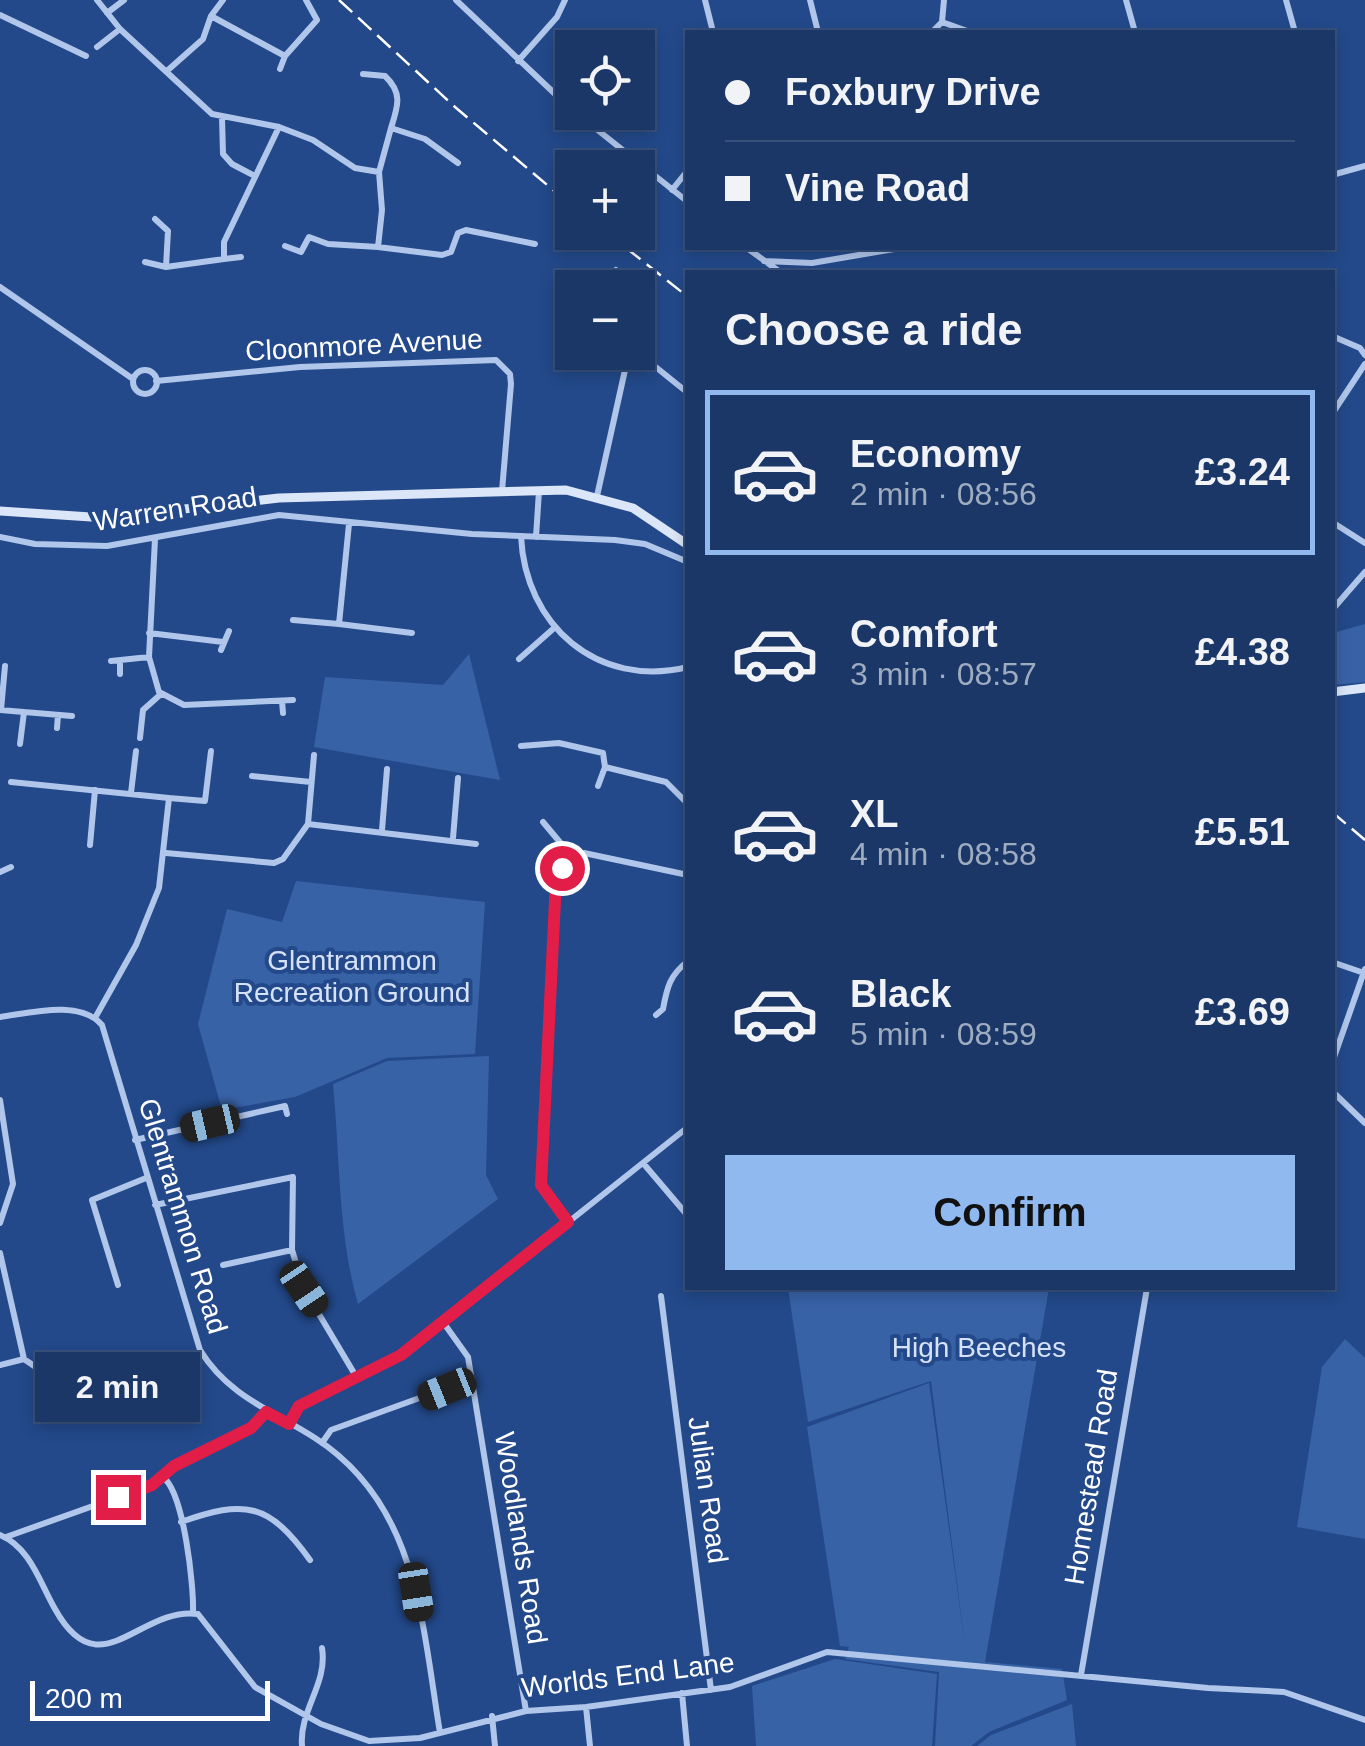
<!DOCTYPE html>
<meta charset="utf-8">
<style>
:root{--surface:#1a3768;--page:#274271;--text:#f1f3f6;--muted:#9facc0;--line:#38517c;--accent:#90b9f0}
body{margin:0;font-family:Helvetica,sans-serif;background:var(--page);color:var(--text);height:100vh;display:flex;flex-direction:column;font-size:38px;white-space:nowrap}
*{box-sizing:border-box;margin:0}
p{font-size:32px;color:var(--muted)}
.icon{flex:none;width:55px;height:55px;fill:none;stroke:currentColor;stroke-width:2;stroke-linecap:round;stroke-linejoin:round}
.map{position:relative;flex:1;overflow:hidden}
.sheet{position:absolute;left:685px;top:270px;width:650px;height:1020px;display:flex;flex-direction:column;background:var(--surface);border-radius:0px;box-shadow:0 5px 15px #0003,0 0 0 2px var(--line)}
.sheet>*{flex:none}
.top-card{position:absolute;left:685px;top:30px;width:650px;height:220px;border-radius:0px;box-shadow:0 5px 15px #0003,0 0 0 2px var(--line);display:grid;align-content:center;height:220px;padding:0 40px;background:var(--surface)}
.tools{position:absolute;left:555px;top:30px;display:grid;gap:20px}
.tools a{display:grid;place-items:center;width:100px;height:100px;border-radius:0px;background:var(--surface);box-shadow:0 5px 15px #0003,0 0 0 2px var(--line);font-size:50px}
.scale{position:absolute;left:30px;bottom:25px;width:240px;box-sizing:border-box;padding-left:10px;border:5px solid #fff;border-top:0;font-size:28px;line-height:35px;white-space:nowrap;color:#fff;-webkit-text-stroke:8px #23498a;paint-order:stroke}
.end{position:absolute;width:45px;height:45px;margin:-22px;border:12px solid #e11d48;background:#fff;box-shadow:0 0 0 5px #fff}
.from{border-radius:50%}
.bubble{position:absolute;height:70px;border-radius:0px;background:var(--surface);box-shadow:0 5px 15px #0003,0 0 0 2px var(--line);font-size:32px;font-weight:700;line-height:70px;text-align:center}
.car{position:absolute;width:30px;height:60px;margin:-30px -15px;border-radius:12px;box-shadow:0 0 8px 2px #0007;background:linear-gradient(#222 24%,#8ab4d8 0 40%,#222 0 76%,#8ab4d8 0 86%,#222 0)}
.top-card b{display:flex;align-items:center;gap:35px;height:95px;font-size:38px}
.top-card b+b{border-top:2px solid var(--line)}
.top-card i{width:25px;height:25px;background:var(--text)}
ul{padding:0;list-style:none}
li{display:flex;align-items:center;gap:30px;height:165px;margin:0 20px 15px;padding:0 20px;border:5px solid transparent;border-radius:0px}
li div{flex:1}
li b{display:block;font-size:38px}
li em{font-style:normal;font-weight:700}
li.on{border-color:var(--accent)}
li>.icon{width:90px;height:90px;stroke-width:1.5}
h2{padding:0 40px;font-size:45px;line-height:120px}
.button{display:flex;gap:20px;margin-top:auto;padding:20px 40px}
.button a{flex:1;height:115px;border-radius:0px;background:var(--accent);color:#111;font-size:40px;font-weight:700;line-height:115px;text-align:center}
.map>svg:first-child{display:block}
</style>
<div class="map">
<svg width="1365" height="1746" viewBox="0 0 1365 1746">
<rect width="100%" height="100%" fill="#23498a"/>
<path fill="#3862a6" d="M1365,624V682L1333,685V633Z
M469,654L500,780L314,747L325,677L443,685Z
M296,881L485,902L475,1054L387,1058L295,1097L222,1110L198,1024L227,909L282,922Z
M489,1056L486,1175L498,1199L358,1304C338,1234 340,1157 333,1084L387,1061Z
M788,1288H1049L985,1662L1062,1669L1067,1700L989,1732L971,1746H935L939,1672L845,1659L849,1647L840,1646L807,1427L929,1383L965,1645L931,1381L808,1422Z
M1345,1339L1365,1358V1539L1297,1527L1322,1367Z
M835,1659L937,1674L932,1746H756L752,1686Z
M1072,1704L1076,1746H977L991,1735Z"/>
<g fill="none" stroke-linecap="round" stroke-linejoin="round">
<path stroke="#b0c6ea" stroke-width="6" d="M97,0L120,29L212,114L279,127L313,140L355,168L379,172
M456,0L572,110
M705,0L713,32
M810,0L818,32
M1126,0L1135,32
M1286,0L1295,32
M107,13L124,0
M0,15L86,56
M211,16L223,0
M942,22L970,32
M932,32L942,22L944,0
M97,47L120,29
M518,61L557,17L565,0
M280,69L285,56
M168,70L203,39L211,16L285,56L317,20L306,0
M363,74L385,76C403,93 398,106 391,128
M575,112L688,202
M222,117L223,154L232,164L255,176
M458,163L425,139L391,128L379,172L382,210L378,247L442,255L451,252L458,233L466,230L535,244
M1332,175L1365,166
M672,190L688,170
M155,219L168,231L166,267
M285,246L301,252L309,237L328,244L378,247
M747,248L780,272
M224,259L241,257
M764,261L812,263L900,248
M145,262L166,267L224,259V242L279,127
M616,270L653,300L651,322L638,339
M0,287L133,379
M1332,336L1360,348L1365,355
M637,352L688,393
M133 382a12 12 0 1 1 24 0a12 12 0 1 1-24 0Z
M156,381L300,367L496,360L510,374L511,384L502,491
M1332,414L1365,364
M597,496L629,352
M1332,522L1365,543
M521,536C525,625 597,689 688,667
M0,537L35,544L107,546L279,515L472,534L615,540L645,544L688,562
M536,537L539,491
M155,539L149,657L159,692L184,705L293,700
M1332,610L1365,572
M293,620L339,624L349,524
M339,624L412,633
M149,633L223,642
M221,650L229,631
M519,659L553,629
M111,661L149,657
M120,674V661
M282,701L283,713
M0,710L72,716
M1,710L5,666
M57,728L58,715
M140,738L143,710L161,694
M20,744L24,712
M521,746L559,743L603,753L605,767L598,786
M605,767L666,782L688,804
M252,776L311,782
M11,782L169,798L159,888L136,945L95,1018
M131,793L136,751
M169,798L205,801L211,751
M543,822L574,859
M308,824L314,755
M382,830L387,769
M453,838L458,778
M90,845L95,790
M166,853L274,863L283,859L308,824L476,844
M0,872L11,867
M1332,962L1364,973
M656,1015L663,1009C667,987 670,975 688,961
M0,1017C30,1013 80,999 102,1025L200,1350C228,1396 273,1411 315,1438C418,1504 422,1624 440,1733
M1332,1063L1365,969
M1332,1091L1365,1123
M0,1100L13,1184L0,1223
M135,1140L285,1106L287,1114
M643,1163L688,1216
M155,1205L293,1177L292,1250L304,1289L357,1378
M568,1222L541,1185L556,880L562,868L584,853L688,875
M0,1253L24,1359L37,1368L48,1416
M223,1265L292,1250
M118,1285L92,1200L146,1178
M661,1296L711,1690
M443,1322L468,1357L526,1711
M0,1365L24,1359
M40,1417L56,1414
M289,1424L299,1406L401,1355L688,1127
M322,1443L331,1430L472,1379
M163,1477C184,1493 194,1586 193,1613
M181,1522C245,1499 269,1503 310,1560
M0,1535C30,1547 40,1583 55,1609C100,1690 139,1606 198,1614L255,1687L321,1724L369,1741L420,1738L526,1711L586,1707L730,1687L827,1652L1208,1688L1284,1692L1365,1720
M6,1537L152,1485L173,1466L251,1428L266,1412
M1081,1675L1147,1288
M682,1693L687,1746
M586,1707L590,1746
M492,1716L495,1746
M302,1746C299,1710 328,1684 322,1648"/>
<path stroke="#dbe6f8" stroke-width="9" d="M0,511L106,518L279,498L566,490L633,508L688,545
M1332,692L1365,688"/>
<path stroke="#fff" stroke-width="2.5" stroke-dasharray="18 8" stroke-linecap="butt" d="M339,0L455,107L572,206
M606,232L688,297
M1332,812L1365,840"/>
</g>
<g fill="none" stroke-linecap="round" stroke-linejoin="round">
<path stroke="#e11d48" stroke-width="12" d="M118,1497L152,1485L174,1466L251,1428L266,1412L289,1424L299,1406L401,1355L568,1222L541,1185L556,880L562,868"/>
</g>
<g text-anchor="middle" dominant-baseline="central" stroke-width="8" stroke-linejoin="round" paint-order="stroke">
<g font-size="28" fill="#fff" stroke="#23498a">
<text transform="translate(364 345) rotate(-3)">Cloonmore Avenue</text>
<text transform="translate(175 509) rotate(-9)">Warren Road</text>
<text transform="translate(183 1216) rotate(73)">Glentrammon Road</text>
<text transform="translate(1091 1477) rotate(-81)">Homestead Road</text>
<text transform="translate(708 1490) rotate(82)">Julian Road</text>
<text transform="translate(521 1538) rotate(81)">Woodlands Road</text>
<text transform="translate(628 1675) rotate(-7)">Worlds End Lane</text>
</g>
<g font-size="28" fill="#d5e2f8" stroke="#23498a">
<text x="352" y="960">Glentrammon<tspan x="352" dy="32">Recreation Ground</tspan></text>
<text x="979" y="1347">High Beeches</text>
</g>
</g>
</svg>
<div class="tools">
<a><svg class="icon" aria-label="locate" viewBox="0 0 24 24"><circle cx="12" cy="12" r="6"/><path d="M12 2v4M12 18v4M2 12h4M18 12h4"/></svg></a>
<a>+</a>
<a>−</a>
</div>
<div class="scale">200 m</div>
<i class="end from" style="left:562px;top:868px"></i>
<i class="end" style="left:118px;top:1497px"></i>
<div class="bubble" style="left:35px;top:1352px;width:165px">2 min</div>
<i class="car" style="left:210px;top:1123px;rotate:257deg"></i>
<i class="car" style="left:304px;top:1289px;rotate:146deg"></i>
<i class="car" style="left:447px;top:1389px;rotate:248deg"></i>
<i class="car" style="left:416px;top:1592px;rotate:171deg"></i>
<div class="top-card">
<b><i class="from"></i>Foxbury Drive</b>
<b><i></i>Vine Road</b>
</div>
<section class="sheet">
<h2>Choose a ride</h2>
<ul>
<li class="on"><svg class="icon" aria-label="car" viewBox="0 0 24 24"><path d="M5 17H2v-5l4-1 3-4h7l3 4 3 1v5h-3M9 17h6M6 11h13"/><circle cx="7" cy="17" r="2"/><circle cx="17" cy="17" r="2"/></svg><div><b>Economy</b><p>2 min · 08:56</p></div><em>£3.24</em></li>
<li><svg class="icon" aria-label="car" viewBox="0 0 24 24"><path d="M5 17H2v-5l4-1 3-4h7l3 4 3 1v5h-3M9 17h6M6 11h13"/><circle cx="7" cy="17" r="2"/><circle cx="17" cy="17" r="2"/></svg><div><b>Comfort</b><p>3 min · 08:57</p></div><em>£4.38</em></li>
<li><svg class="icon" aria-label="car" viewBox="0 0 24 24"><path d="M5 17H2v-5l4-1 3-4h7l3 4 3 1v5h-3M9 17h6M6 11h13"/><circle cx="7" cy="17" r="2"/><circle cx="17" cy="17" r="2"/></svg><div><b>XL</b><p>4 min · 08:58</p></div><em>£5.51</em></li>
<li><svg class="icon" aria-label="car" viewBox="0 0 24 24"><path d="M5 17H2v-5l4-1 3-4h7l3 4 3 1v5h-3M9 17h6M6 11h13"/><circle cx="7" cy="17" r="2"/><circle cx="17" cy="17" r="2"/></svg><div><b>Black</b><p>5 min · 08:59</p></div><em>£3.69</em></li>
</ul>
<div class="button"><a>Confirm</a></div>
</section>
</div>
